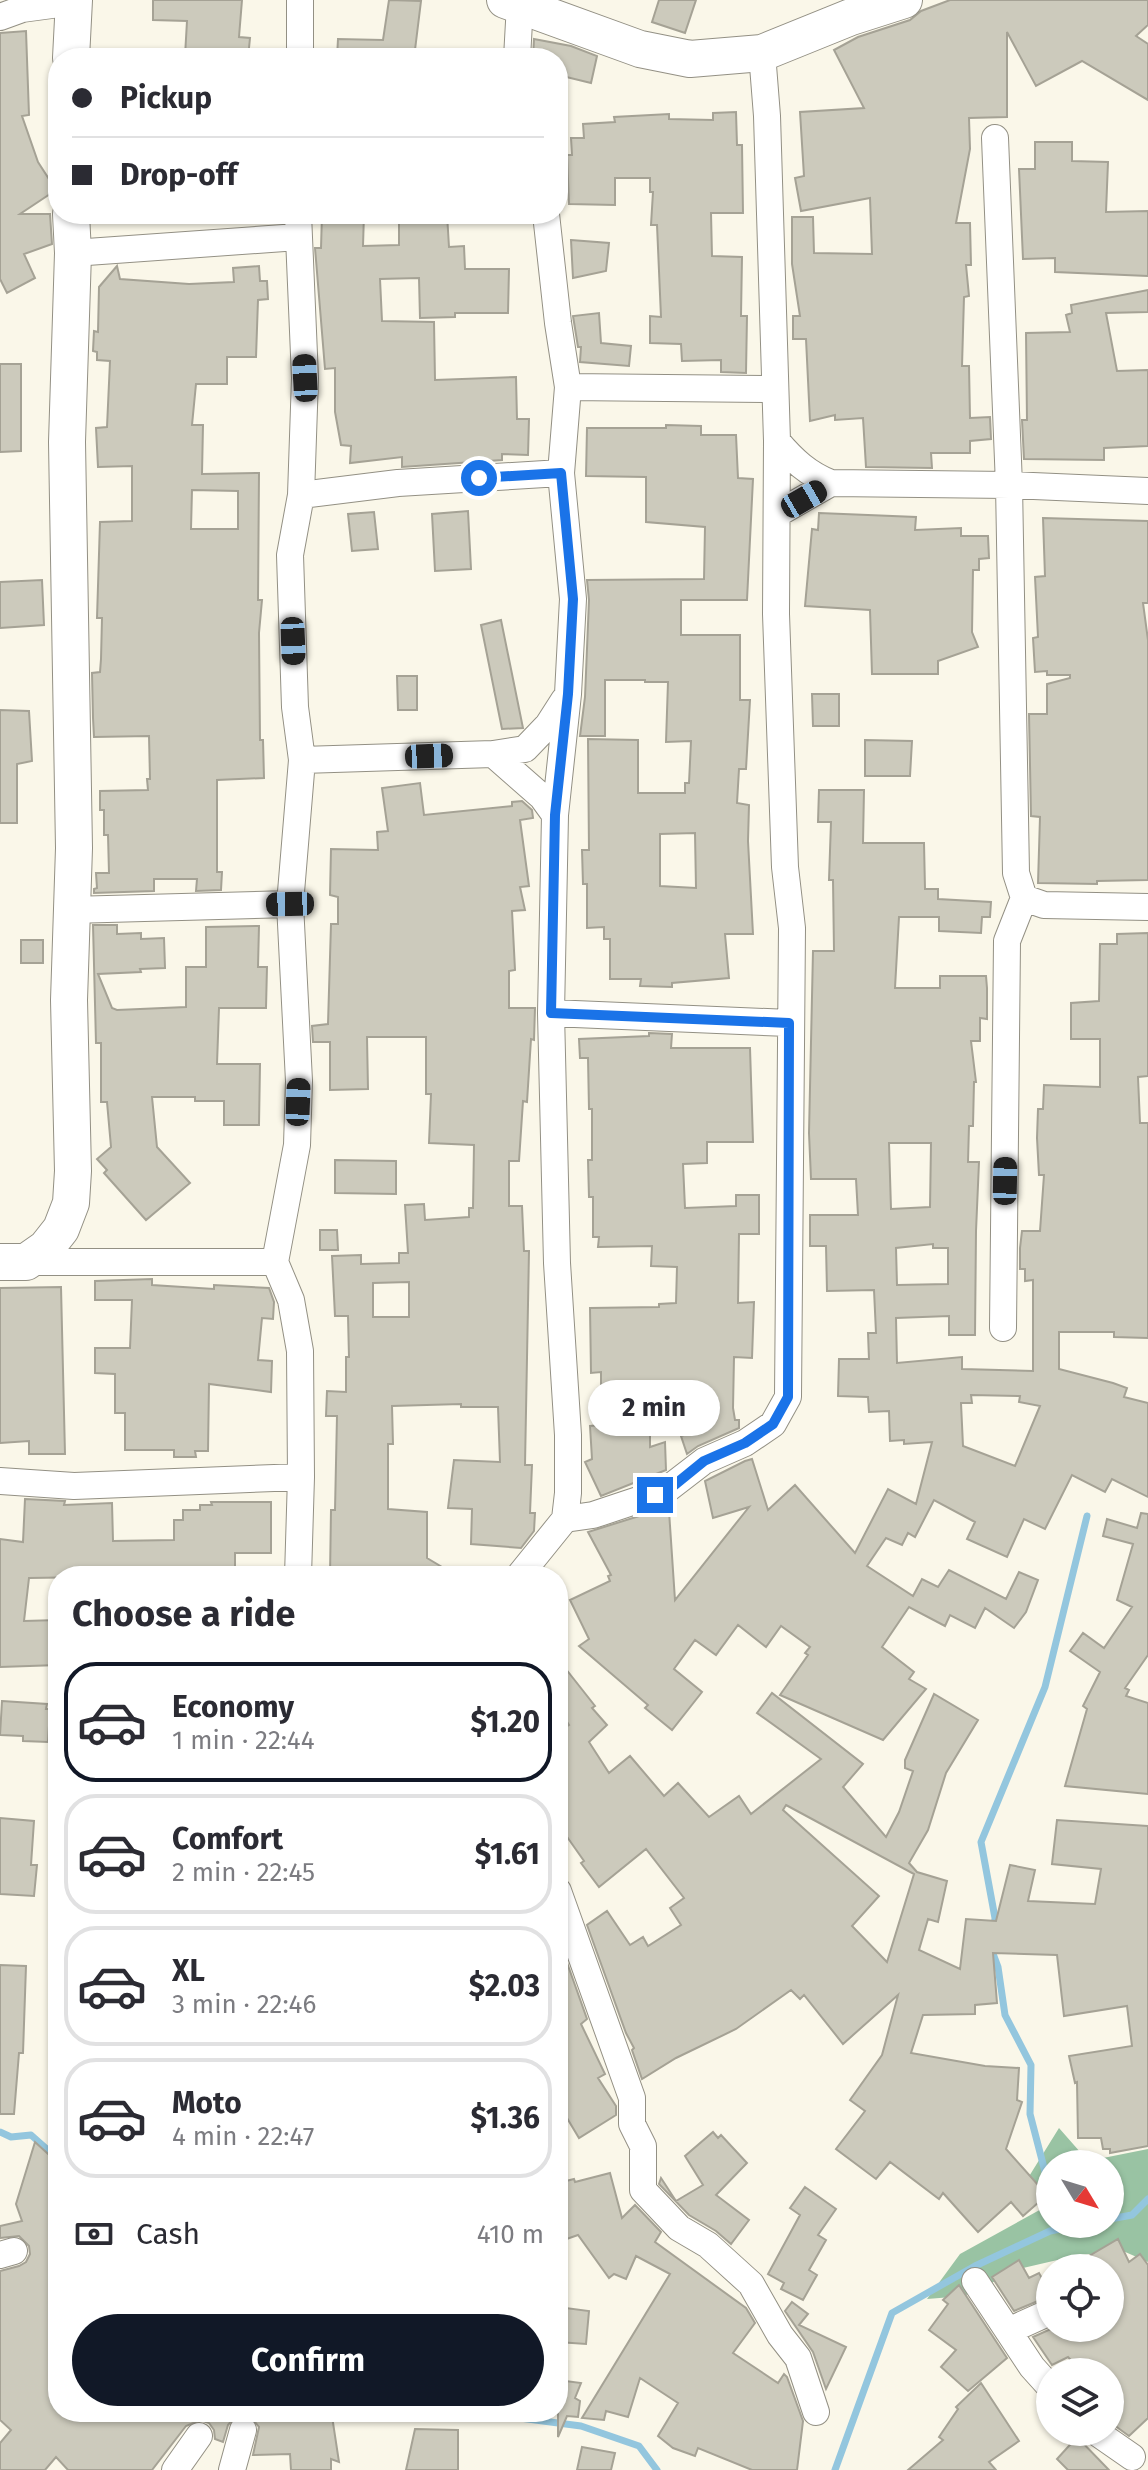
<!DOCTYPE html>
<meta charset="utf-8">
<style>
:root{--surface:#fff;--page:#f7f7f7;--text:#2b2b33;--muted:#7c7c81;--line:#e1e1e2;--accent:#111827}
body{margin:0;font-family:"Fira Sans",sans-serif;background:var(--page);color:var(--text);height:100vh;display:flex;flex-direction:column;font-size:30px;white-space:nowrap}
*{box-sizing:border-box;margin:0}
p{font-size:26px;color:var(--muted)}
.icon{flex:none;width:44px;height:44px;fill:none;stroke:currentColor;stroke-width:2;stroke-linecap:round;stroke-linejoin:round}
.map{position:relative;flex:1;overflow:hidden}
.details{position:absolute;left:48px;top:1566px;width:520px;height:856px;display:flex;flex-direction:column;background:var(--surface);border-radius:32px;box-shadow:0 2px 6px #0004}
.details>*{flex:none}
.top-card{position:absolute;left:48px;top:48px;width:520px;height:176px;border-radius:32px;box-shadow:0 2px 6px #0004;display:grid;align-content:center;height:176px;padding:0 24px;background:var(--surface)}
.needle{width:52px;rotate:128deg}
.tools{position:absolute;left:1036px;top:2150px;display:grid;gap:16px}
.tools a{display:grid;place-items:center;width:88px;height:88px;border-radius:50%;background:var(--surface);box-shadow:0 2px 6px #0004;font-size:40px}
.end{position:absolute;width:36px;height:36px;margin:-18px;border:10px solid #1a73e8;background:#fff;box-shadow:0 0 0 4px #fff}
.from{border-radius:50%}
.bubble{position:absolute;height:56px;border-radius:28px;background:var(--surface);box-shadow:0 2px 6px #0004;font-size:26px;font-weight:700;line-height:56px;text-align:center}
.car{position:absolute;width:24px;height:48px;margin:-24px -12px;border-radius:10px;box-shadow:0 0 6px 2px #0007;background:linear-gradient(#222 24%,#8ab4d8 0 40%,#222 0 76%,#8ab4d8 0 86%,#222 0)}
.top-card b{display:flex;align-items:center;gap:28px;height:76px;font-size:30px}
.top-card b+b{border-top:2px solid var(--line)}
.top-card i{width:20px;height:20px;background:var(--text)}
ul{padding:0;list-style:none}
li{display:flex;align-items:center;gap:24px;height:120px;margin:0 16px 12px;padding:0 8px;border:4px solid var(--line);border-radius:32px}
li div{flex:1}
li b{display:block;font-size:30px}
li em{font-style:normal;font-weight:700}
li.on{border-color:var(--accent)}
li>.icon{width:72px;height:72px;stroke-width:1.5}
h2{padding:0 24px;font-size:36px;line-height:96px}
.pay{display:flex;align-items:center;gap:20px;height:88px;padding:0 24px;font-size:30px}
.pay p{margin-inline-start:auto}
.primary-button{display:flex;gap:16px;margin-top:auto;padding:16px 24px}
.primary-button a{flex:1;height:92px;border-radius:48px;background:var(--accent);color:#fff;font-size:32px;font-weight:700;line-height:92px;text-align:center}
.map>svg:first-child{display:block}
</style>
<div class="map">
<svg width="1148" height="2470" viewBox="0 0 1148 2470">
<rect width="100%" height="100%" fill="#faf7e9"/>
<path fill="#99c3a3" fill-rule="evenodd" d="M1059,2128L1088,2161L1148,2149V2262L1123,2251L1079,2255L1023,2268L964,2296L927,2299L960,2254L1045,2207L1028,2178ZM1050,2164H1110V2224H1050Z"/>
<g fill="none" stroke-linecap="round" stroke-linejoin="round">
<path stroke="#93c6de" stroke-width="7" d="M994,1931L995,1918L981,1842L1045,1687L1087,1516
M992,1951L998,1967L1005,2015L1031,2065L1030,2114L1050,2191
M0,2132L11,2137L31,2135L58,2159
M1110,2219L1132,2215L1148,2199
M474,2412L581,2426L639,2446L657,2470
M835,2470L892,2313L975,2266L1050,2231L1086,2224"/>
</g>
<path fill="#cccabc" stroke="#a5a295" stroke-width="2" fill-rule="evenodd" d="M153,0H242L239,37L250,38L248,58L185,56L187,21L153,20Z
M389,0L421,1L414,58H337L338,39L383,40Z
M659,0H696L685,33L652,22Z
M950,0H1148V25L1136,36L1148,44V100L1082,61L1036,86L1007,32V117L969,118L970,149L956,223H970L971,265H966L969,296L964,297L962,366H969L970,418L990,417L991,439L970,441V453H931L932,468L866,467L863,418L835,420V415L810,421L806,339H793V316H800L792,264V217H813L814,253L872,254L870,198L801,211L795,178L804,176L800,112L864,108L834,50L858,37L910,20L921,11Z
M26,31L29,115L22,116L38,162L56,190L20,214H50L52,244L24,254L35,278L7,293L0,279V33Z
M534,39L571,46L597,56L591,83L558,75V58H533Z
M736,112L737,145H742L743,213H711L712,256L742,257L741,316H747L746,373L721,372V360L682,361L681,344L650,343V316L661,317L657,225H651L653,192H650V178H615V205L569,204L567,155H572L571,138H584L583,124L615,122L614,117L669,114V119L713,120V113Z
M1035,142H1072V161L1108,162L1106,212L1148,211V276L1055,272V258L1023,259L1019,169H1035Z
M322,214H364L363,246L399,245V214H447L449,247L464,246L465,269H509L508,313H455V317L420,318L419,278L380,279L382,321L434,322L435,380L516,377L517,419H529L528,455L502,454V460L402,467V457L350,463L351,446L341,445L335,412V368L325,369L315,248H321Z
M571,240L609,243L606,271L573,278Z
M117,266L120,279L189,284L234,282L233,268L259,266L260,281H267L268,299L258,300L256,357H227V384H196L192,425H203L202,474L259,473L258,600H262L259,633L260,740H263L264,778L217,780V872H222L221,890L196,891L197,879H154V891L94,893V889L97,888L96,873H109L108,835H104V810H100V791L148,790L147,779H150L149,736L94,737L93,718L92,673L100,672L101,659L102,618H97L100,522L132,521V466L98,467L96,428L107,427L110,361L97,360V352L93,351L94,331L98,332L99,287ZM192,490L238,491V529H191Z
M1148,290V312L1106,313L1117,371L1148,370V446L1104,448V460L1024,459L1022,420H1027L1026,333L1070,332L1066,315L1072,313L1071,305Z
M599,313L601,343L631,346L629,366L580,362L581,347H578L573,316Z
M0,364H21V451L0,452Z
M666,425L701,426V435H736L738,478L753,479L747,600H681V635H740V700H750L746,769H739L737,803L749,805L748,841L753,934H725L729,978L672,983V987L640,986L641,979H610V939H604V927L587,928V884H583L582,850H589L588,739L638,740V793H685V783H689L691,741L666,742L668,682H645V680H605V736H580L585,697L589,600L587,580L704,579L705,527L646,522V477L586,476L587,428H666ZM695,833L696,888L660,886V834Z
M468,511L471,569L435,571L432,514Z
M374,512L378,549L352,551L348,514Z
M819,513L916,517L915,530L961,528V536H988L989,558L979,559V570H973L972,632L978,647L938,661V674H872L870,610L805,606L812,529L818,530Z
M1043,518L1148,521V603H1143L1148,640V880L1097,881V884L1038,883L1040,817L1031,816L1029,714H1047V684L1070,678V675H1047V671L1035,672L1033,638L1038,637L1035,577L1045,576Z
M42,580L44,625L0,628V582Z
M501,620L523,728L502,729L481,625Z
M397,676H417V710H398Z
M812,694H839V726H813Z
M0,710L29,711L32,761L17,764V823H0Z
M865,740L912,741L910,776H865Z
M420,783L424,815L512,806V802L522,801L532,810L533,818L520,820L529,886L520,887L525,910L512,911L515,970L509,971V1008H535L534,1040L531,1039L527,1102L523,1101L519,1161H509V1206H522L524,1251H529L525,1465H532L530,1513H535L534,1531L521,1548L471,1544L472,1509L448,1508L454,1460L500,1462L498,1407H461V1404L392,1406L393,1444H388V1509L427,1512V1558L457,1576H330L331,1510H335L337,1416H326L327,1391L346,1392V1357H349L348,1316H335L332,1256L361,1255V1264L399,1263V1253H408L405,1205L424,1204L425,1220L469,1217V1208H473L474,1145L429,1143L431,1094H426V1037H367L368,1089L330,1090V1042H313L312,1026L328,1024L331,924H338V897L330,895L331,849L378,850L377,832L388,831L382,788ZM409,1282V1317H373V1283Z
M819,790H864L863,843H924L925,889H938V899L991,902L990,917H982L981,933L939,931V917H899L895,988H940V976H986L987,988V1019L980,1018V1041H971L976,1082H974L973,1126H969L968,1162H979L976,1231L975,1335H949V1316L896,1318L897,1363L962,1357V1369L1033,1371V1280L1025,1281V1269H1020V1248L1022,1231H1040L1044,1175H1039L1037,1138L1038,1109H1043L1044,1085L1100,1087V1039H1071V1003L1099,1001L1100,944H1117V934L1148,933V1076L1138,1077L1140,1123H1148V1338L1114,1337V1332H1059V1369L1113,1383L1127,1388L1124,1397L1148,1403V1497L1112,1479L1105,1492L1072,1475L1045,1529L1024,1519L1007,1557L967,1539L975,1522L934,1500L915,1537L908,1533L902,1545L886,1538L867,1566L913,1596L922,1579L938,1587L949,1570L1006,1599L1019,1572L1038,1580L1026,1612L1014,1628L985,1608L975,1628L950,1615L945,1626L909,1607L882,1647L914,1672L909,1679L926,1689L883,1740L780,1695L808,1655L805,1653L810,1647L781,1626L766,1647L738,1625L716,1655L695,1640L674,1669L702,1692L672,1730L645,1708L648,1705L579,1646L589,1639L570,1600L610,1581L608,1576L611,1575L588,1532L652,1512L669,1511L675,1600L749,1507L713,1518L705,1481L745,1461L752,1459L768,1510L795,1485L855,1553L888,1489L916,1504L932,1442L904,1444V1440L890,1441L889,1411L869,1412L868,1397L838,1396L839,1359H869L868,1333H876L874,1290L827,1291L826,1246H810V1215H858L856,1179H811L809,1133L813,951H834L833,880H829L831,822H818ZM889,1143H931L930,1207L891,1209ZM933,1244V1248H948V1284L897,1285L896,1248ZM971,1395L1020,1396L1019,1402L1040,1406L1015,1466L963,1446L961,1403H972Z
M93,925H117V934L141,933V939L164,938L165,968L140,969L141,972L98,974L112,1008L117,1010L186,1007V967H206V927L259,926L258,967H267L266,1008H219L217,1064H260L259,1125H224V1101H195V1097H152L157,1147L190,1183L146,1220L104,1173L107,1170L97,1159L111,1147L107,1102H101V1043H96Z
M21,940H43V963H21Z
M649,1033L672,1034L671,1048H750L753,1142H707V1163L683,1164L685,1208L736,1206V1195H759V1234H739L738,1303L754,1302L752,1358L734,1357L733,1408L735,1420H739V1428L698,1446L687,1454L681,1436L698,1430L696,1390L650,1392V1447L665,1442L666,1470L601,1496L585,1462L592,1459L590,1426L601,1425V1372L591,1373L590,1308L659,1307V1304L676,1303L677,1267L651,1266L652,1246L598,1247L599,1237H593V1197H589L588,1160H592V1109H589L588,1058H580L579,1039L649,1036Z
M335,1160L396,1161V1194L335,1193Z
M320,1230H337L338,1250H320Z
M152,1279V1285L214,1289V1285L269,1288L274,1302L273,1319L262,1318L258,1360L272,1361L271,1392L209,1384L208,1451H195L196,1457H174V1450H125V1413H115V1374L95,1373V1348H130L132,1300H95V1281Z
M61,1287L65,1454H29V1441L0,1443V1288Z
M25,1499L65,1501L64,1505L112,1503L113,1541L174,1540V1520H183V1510H200V1505H212L211,1502H271V1553H235V1568H180V1572L158,1571L159,1576L29,1578L24,1621L58,1620V1665L0,1667V1539L23,1542Z
M1141,1513L1148,1514V1655L1125,1688L1129,1690L1126,1696L1148,1703V1794L1065,1786L1087,1709L1083,1706L1100,1672L1070,1651L1083,1633L1104,1648L1132,1607L1117,1600L1133,1544L1103,1536L1107,1519L1137,1528Z
M558,1659L595,1706L592,1708L607,1725L589,1742L609,1773L630,1756L664,1796L678,1783L709,1817L739,1796L751,1814L821,1759L757,1713L772,1693L863,1764L843,1787L886,1837L899,1812L913,1771L905,1768V1760L934,1694L978,1720L946,1773L928,1830L909,1863L917,1872L947,1881L938,1922L928,1919L919,1950L960,1969L966,1919L996,1921L1010,1865L1035,1870L1028,1901L1095,1904L1101,1869L1052,1864L1057,1820L1148,1826V2146L1110,2153V2149H1103L1101,2138H1078L1077,2082L1075,2083L1069,2056L1132,2046L1127,2006L1064,2016L1057,1955L993,1953L997,2003L975,2005V2014L923,2015L911,2053L985,2066L1019,2068L1017,2100L1022,2102L1006,2149L1047,2195L1023,2216L1011,2202L978,2232L943,2193L939,2199L890,2162L876,2179L836,2149L865,2111L850,2100L882,2055L898,1995L843,2044L804,1995L800,1999L791,1990L736,2029L676,2058L642,2079L632,2050L634,2048L626,2033L587,1925L607,1911L630,1945L643,1937L648,1946L681,1925L670,1908L684,1898L646,1849L599,1887L581,1863L584,1861L558,1824V1732L569,1725L558,1708ZM786,1805L914,1874L887,1962L852,1926L879,1896L783,1810Z
M2,1701L47,1704L46,1709H50L48,1742L23,1741V1736L0,1735Z
M0,1818L34,1821L31,1865H37L34,1896L0,1894Z
M560,1943L587,2019L581,2024L605,2074L598,2078L616,2106V2115L579,2138L558,2103Z
M0,1965L26,1966L23,2053H19L14,2114H0Z
M713,2132L718,2138L721,2135L747,2163L716,2195L749,2220L731,2244L716,2231L689,2215L659,2184L661,2178L676,2201L703,2185L685,2156Z
M35,2142L58,2163V2412H239L228,2425L223,2442L215,2439L214,2430L209,2423L200,2420L186,2426L152,2470H68L56,2457L45,2470H0V2443L11,2430L0,2420V2271L19,2266L26,2262L30,2254L29,2246L19,2236L0,2238V2226L22,2221L16,2204Z
M610,2173L622,2218L635,2205L661,2232L655,2242L746,2308L755,2323L733,2353L778,2383L784,2374L787,2377L803,2421L797,2470H752L698,2448L695,2456L673,2448L658,2436L678,2403L640,2378L628,2417L606,2411L604,2420L582,2418L670,2274L636,2256L626,2279L614,2274L609,2278L578,2235L558,2242V2183L574,2179L575,2182Z
M805,2187L836,2209L818,2235L826,2240L809,2270L817,2275L803,2300L781,2289L784,2283L768,2274L800,2215L790,2208Z
M1118,2239L1129,2262L1140,2254L1148,2265V2418L1129,2436L1110,2422V2372H1082L1068,2357L1052,2365L1033,2337L1053,2328H1110V2268H1099L1089,2256Z
M1019,2260L1029,2278L1039,2273L1043,2280L1050,2277V2296L1014,2311L992,2277Z
M959,2285L1007,2358L968,2391L941,2367L956,2350L929,2330L948,2304L943,2300Z
M792,2302L808,2314L799,2325L846,2347L826,2389L813,2352L785,2311Z
M558,2307L589,2311L586,2344L558,2342Z
M558,2380L581,2383L575,2398L580,2401L578,2417L567,2416L558,2437Z
M981,2383L1019,2441L989,2462L996,2470H908L943,2440L939,2437L958,2409L956,2407Z
M283,2412H318V2417L332,2416L339,2462L331,2459V2470H291L290,2454L253,2455L259,2427L251,2417L284,2415Z
M415,2429L458,2430V2470H406Z
M1077,2437L1109,2470H1068L1057,2459Z
M582,2447L615,2453L611,2470H577Z"/>
<g fill="none" stroke-linecap="round" stroke-linejoin="round">
<g stroke="#939084" stroke-width="28">
<path id="street" d="M0,17L22,9L74,2
M300,58V0
M517,58L520,4
M995,138L1009,485L1016,873L1024,898L1044,905L1148,907
M298,214L305,378L301,495L290,555L295,707L302,760L290,904L299,1081L297,1145L275,1262L291,1300L300,1351L301,1477L298,1576
M73,253L298,237
M568,387L774,389
M777,441C793,460 808,474 831,483L1009,485L1148,491
M301,495L398,483L561,473
M777,514L831,483
M493,754L542,797L555,815
M302,760L493,754L525,749L548,725L564,700
M70,910L290,904
M551,1013L789,1023
M26,1262H275
M1003,1328L1007,941L1024,898
M0,1481L74,1486L301,1477
M565,1519L593,1515L665,1491L704,1461L745,1443L773,1424L788,1397L792,928L785,867L776,614L777,441L767,116L762,53
M519,1576L565,1519L568,1493V1435L557,1263L551,1013L555,815L568,694L573,599L561,473L568,387L558,323L546,214
M558,1891L632,2098V2124L643,2146V2190L679,2228L708,2245L751,2284L780,2335L798,2358L816,2412
M0,2255L14,2251
M975,2281L1032,2367L1050,2387
M1008,2331L1050,2312
M1096,2432L1132,2457
M175,2470L199,2436
M232,2470L243,2430"/>
</g>
<g stroke="#939084" stroke-width="38">
<path id="secondary" d="M505,0L640,49L690,59L762,53L851,17L904,0
M71,58L74,0
M0,1262H26L46,1248L61,1229L71,1203L73,1171L69,1000L74,848L67,442L73,253L71,214"/>
</g>
<use href="#street" stroke="#fff" stroke-width="26"/>
<use href="#secondary" stroke="#fff" stroke-width="36"/>
</g>
<g fill="none" stroke-linecap="round" stroke-linejoin="round">
<path stroke="#1a73e8" stroke-width="10" d="M479,478L561,473L573,599L568,694L555,815L551,1013L789,1023L788,1397L773,1424L745,1443L704,1461L672,1487L655,1495"/>
</g>
</svg>
<div class="tools">
<a><svg class="needle" viewBox="-14 -14 28 28"><path d="M0-13l5 13h-10z" fill="#e53935"/><path d="M0 13l5-13h-10z" fill="#7c7c81"/></svg></a>
<a><svg class="icon" aria-label="locate" viewBox="0 0 24 24"><circle cx="12" cy="12" r="6"/><path d="M12 2v4M12 18v4M2 12h4M18 12h4"/></svg></a>
<a><svg class="icon" aria-label="layers" viewBox="0 0 24 24"><path d="M12 4l9 5-9 5-9-5zM3 14l9 5 9-5"/></svg></a>
</div>
<i class="end from" style="left:479px;top:478px"></i>
<i class="end" style="left:655px;top:1495px"></i>
<div class="bubble" style="left:588px;top:1380px;width:132px">2 min</div>
<i class="car" style="left:305px;top:378px;rotate:357deg"></i>
<i class="car" style="left:804px;top:499px;rotate:60deg"></i>
<i class="car" style="left:293px;top:641px;rotate:178deg"></i>
<i class="car" style="left:429px;top:756px;rotate:88deg"></i>
<i class="car" style="left:290px;top:904px;rotate:269deg"></i>
<i class="car" style="left:298px;top:1102px;rotate:2deg"></i>
<i class="car" style="left:1005px;top:1181px;rotate:1deg"></i>
<div class="top-card">
<b><i class="from"></i>Pickup</b>
<b><i></i>Drop-off</b>
</div>
<section class="details">
<h2>Choose a ride</h2>
<ul>
<li class="on"><svg class="icon" aria-label="car" viewBox="0 0 24 24"><path d="M5 17H2v-5l4-1 3-4h7l3 4 3 1v5h-3M9 17h6M6 11h13"/><circle cx="7" cy="17" r="2"/><circle cx="17" cy="17" r="2"/></svg><div><b>Economy</b><p>1 min · 22:44</p></div><em>$1.20</em></li>
<li><svg class="icon" aria-label="car" viewBox="0 0 24 24"><path d="M5 17H2v-5l4-1 3-4h7l3 4 3 1v5h-3M9 17h6M6 11h13"/><circle cx="7" cy="17" r="2"/><circle cx="17" cy="17" r="2"/></svg><div><b>Comfort</b><p>2 min · 22:45</p></div><em>$1.61</em></li>
<li><svg class="icon" aria-label="car" viewBox="0 0 24 24"><path d="M5 17H2v-5l4-1 3-4h7l3 4 3 1v5h-3M9 17h6M6 11h13"/><circle cx="7" cy="17" r="2"/><circle cx="17" cy="17" r="2"/></svg><div><b>XL</b><p>3 min · 22:46</p></div><em>$2.03</em></li>
<li><svg class="icon" aria-label="car" viewBox="0 0 24 24"><path d="M5 17H2v-5l4-1 3-4h7l3 4 3 1v5h-3M9 17h6M6 11h13"/><circle cx="7" cy="17" r="2"/><circle cx="17" cy="17" r="2"/></svg><div><b>Moto</b><p>4 min · 22:47</p></div><em>$1.36</em></li>
</ul>
<div class="pay"><svg class="icon" aria-label="cash" viewBox="0 0 24 24"><path d="M3 7h18v10H3z"/><circle cx="12" cy="12" r="2"/></svg>Cash<p>410 m</p></div>
<div class="primary-button"><a>Confirm</a></div>
</section>
</div>
